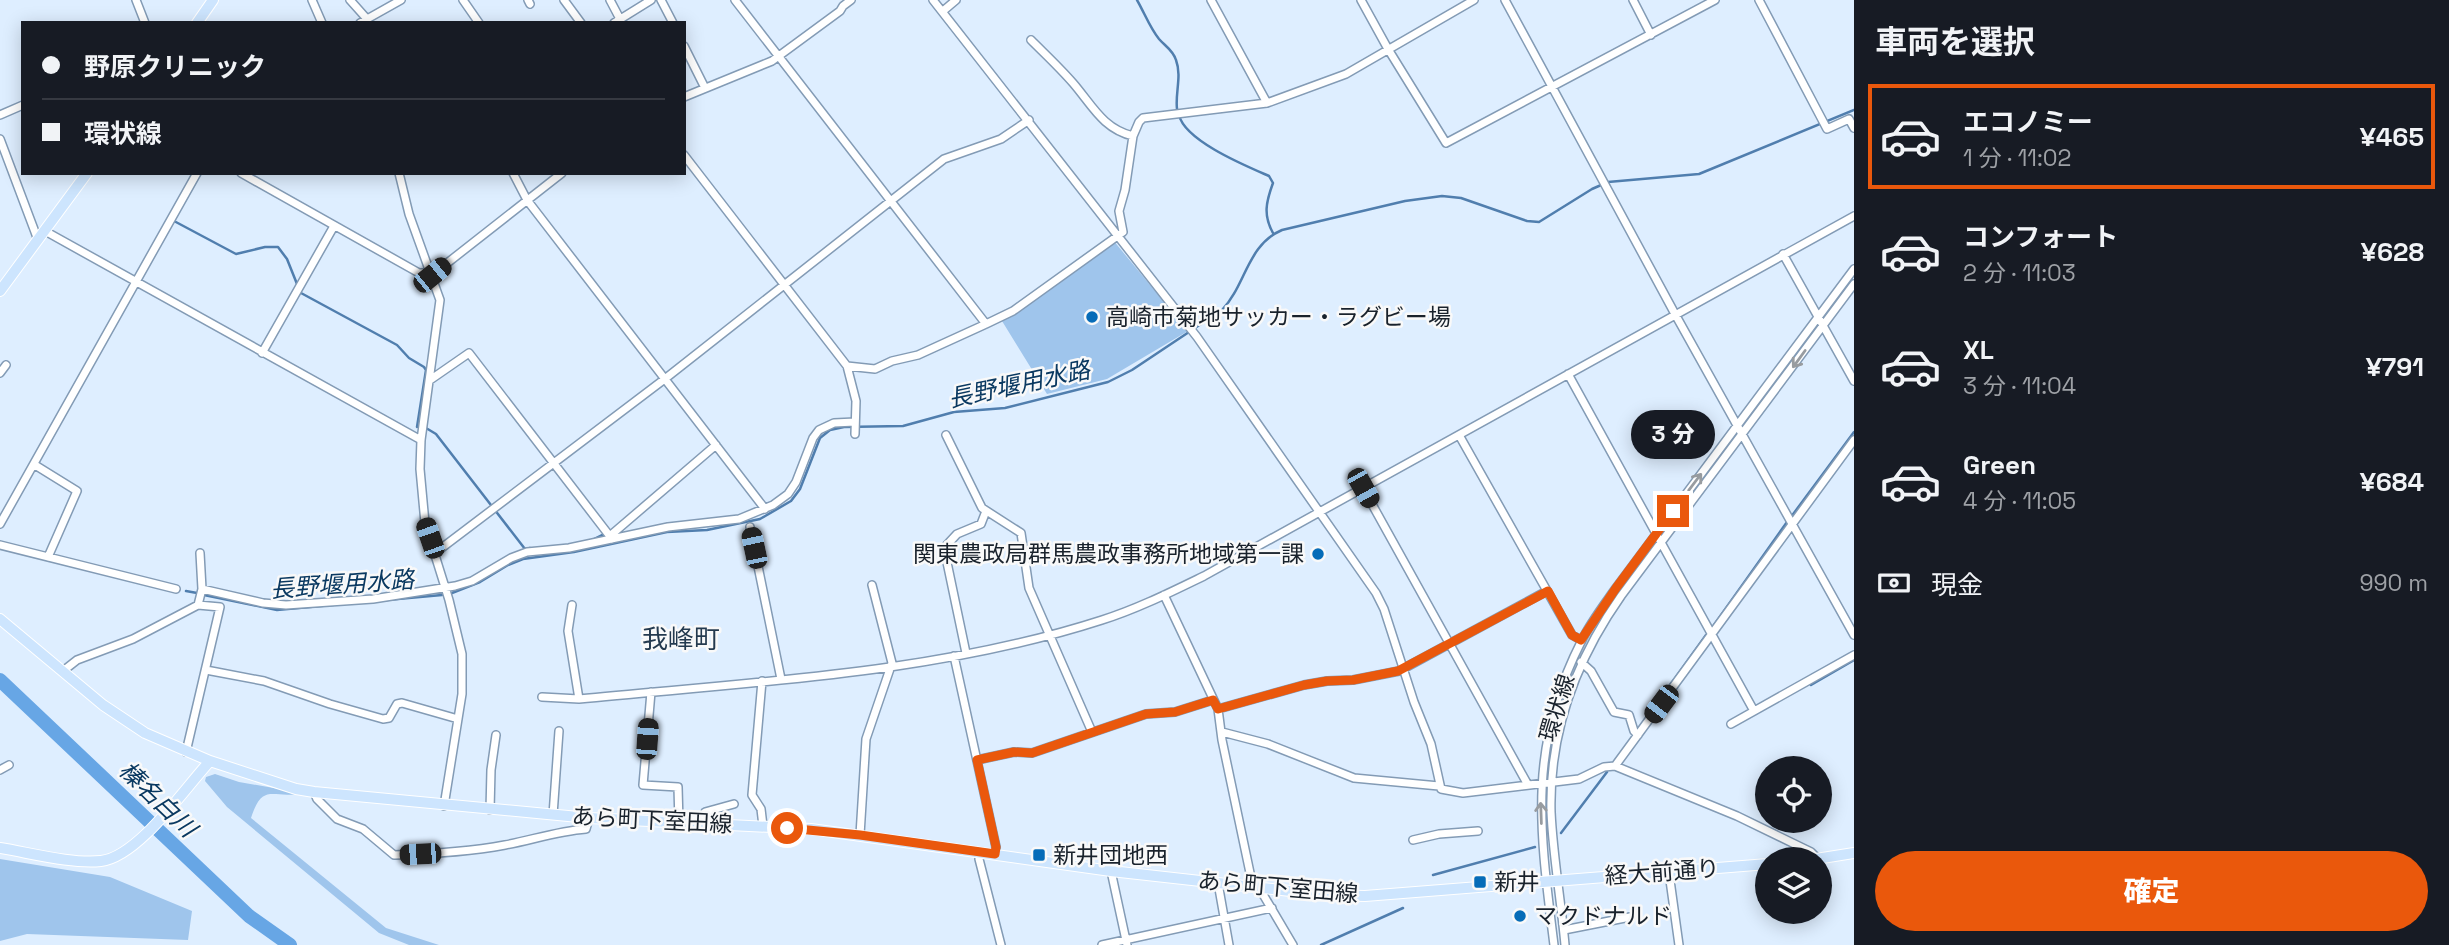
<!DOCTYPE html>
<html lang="ja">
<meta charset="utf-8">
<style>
:root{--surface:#171b24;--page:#242831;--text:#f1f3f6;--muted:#9ea1a6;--line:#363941;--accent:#ea580c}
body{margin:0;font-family:"Space Grotesk","Noto Sans JP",sans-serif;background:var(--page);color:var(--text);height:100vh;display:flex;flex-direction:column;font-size:26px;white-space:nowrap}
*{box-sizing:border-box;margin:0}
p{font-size:23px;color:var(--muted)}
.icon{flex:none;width:38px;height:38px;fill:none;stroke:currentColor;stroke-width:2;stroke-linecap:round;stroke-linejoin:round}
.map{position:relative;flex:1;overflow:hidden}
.details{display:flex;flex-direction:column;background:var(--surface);width:595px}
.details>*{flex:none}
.guide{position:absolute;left:21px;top:21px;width:665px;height:154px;border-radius:0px;box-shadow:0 4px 18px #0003;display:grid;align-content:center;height:154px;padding:0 21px;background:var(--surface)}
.fabs{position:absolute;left:1755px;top:756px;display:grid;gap:14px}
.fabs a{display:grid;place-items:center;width:77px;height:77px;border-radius:50%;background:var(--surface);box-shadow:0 4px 18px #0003;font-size:35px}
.end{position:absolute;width:32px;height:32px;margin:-16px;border:9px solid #ea580c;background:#fff;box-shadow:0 0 0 4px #fff}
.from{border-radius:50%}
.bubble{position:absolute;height:49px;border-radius:24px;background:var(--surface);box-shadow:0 4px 18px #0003;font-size:23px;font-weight:800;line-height:49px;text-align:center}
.car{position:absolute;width:21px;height:42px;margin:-21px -10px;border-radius:9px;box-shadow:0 0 5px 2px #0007;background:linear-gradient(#222 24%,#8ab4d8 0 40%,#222 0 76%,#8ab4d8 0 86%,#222 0)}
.guide b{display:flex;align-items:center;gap:24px;height:66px;font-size:26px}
.guide b+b{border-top:2px solid var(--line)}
.guide i{width:18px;height:18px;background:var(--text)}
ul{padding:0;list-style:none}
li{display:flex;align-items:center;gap:21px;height:105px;margin:0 14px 10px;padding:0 7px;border:4px solid transparent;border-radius:0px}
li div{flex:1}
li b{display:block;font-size:26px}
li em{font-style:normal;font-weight:800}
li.current{border-color:var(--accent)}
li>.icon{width:63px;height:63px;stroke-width:1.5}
h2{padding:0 21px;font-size:32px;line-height:84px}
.pay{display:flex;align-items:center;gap:18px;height:77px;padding:0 21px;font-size:26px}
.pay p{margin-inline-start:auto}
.primary-button{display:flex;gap:14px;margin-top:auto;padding:14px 21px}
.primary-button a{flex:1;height:80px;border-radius:42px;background:var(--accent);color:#fff;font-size:28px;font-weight:800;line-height:80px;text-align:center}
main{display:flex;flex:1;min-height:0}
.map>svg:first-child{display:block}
</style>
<main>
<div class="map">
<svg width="1854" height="945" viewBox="0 0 1854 945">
<rect width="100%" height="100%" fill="#deeeff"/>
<path fill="#9fc5ec" d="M1113,240L1188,331L1107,379L1047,394L1002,321L1016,313Z
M215,774L239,782L302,793C273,800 263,781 251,818L386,928L439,945H409L379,933L227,807L205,781L206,777Z
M0,859L110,877L192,911L188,940L27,934L0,941Z"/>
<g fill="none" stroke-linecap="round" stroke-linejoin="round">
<path stroke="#507eae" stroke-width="2.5" d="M1137,0C1144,12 1150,28 1159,39C1165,46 1173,50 1176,60C1182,76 1175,93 1177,109
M1179,115C1185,141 1246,166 1269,176L1273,183C1266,202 1263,215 1273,233
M174,221L236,254L265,247H278L287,259L297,284
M301,293L397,345L409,358L424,367L426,370L417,427
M426,428L436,434L525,549L530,548
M1791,517L1854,432
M592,540L604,534
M186,591L197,593
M452,593L480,582L508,565L523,559L574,552L667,532L707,530L760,519L791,501L800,489L820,438L830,430L844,427L903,426L954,412L1005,408L1108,382L1132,370L1222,310C1246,285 1247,245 1282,230L1405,201L1442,196L1461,198L1527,221L1539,222L1592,189L1608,182L1699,174L1854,110
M204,595L277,610L442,595
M1714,625L1787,522
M1811,685L1854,660
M1643,723L1706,635
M1561,833L1607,772
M1433,875L1535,847
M1321,945L1403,908"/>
<path stroke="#67a6e5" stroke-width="14" d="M0,680L249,916L290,945"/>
<g stroke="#839bb5" stroke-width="10">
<path id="minor" d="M136,0L145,23
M312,0L322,23
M350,0L367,19
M463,0L479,23
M528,0L530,4
M564,0L581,23
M610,0L620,19
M661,0L673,23
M735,0L986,324
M933,0L1197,337L1376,593L1384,609L1414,702L1431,744L1441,789L1463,793L1579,779L1604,767L1615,766L1737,816L1811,852L1818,859
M1211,0L1267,103
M1361,0L1388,49L1446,143L1715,0
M1505,0L1675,314L1854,635
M1633,0L1651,35
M1759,0L1827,129L1849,119L1854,128
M943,11L956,0
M360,23L401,0
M614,23L651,0
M1031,40C1045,54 1060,68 1073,83C1092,105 1103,129 1133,136
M684,46L705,88
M684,97L772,61L840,11L843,6L851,0
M0,115L23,105
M0,139L38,240
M684,155L847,366L856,401L855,434
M241,173L419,273H425L430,269
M399,173L409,214L440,300L421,440L420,469L425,523L449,600L462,654V694L444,806
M513,173L527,200L765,509
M45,231L421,440
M1783,254L1854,381
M432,275L562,173
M262,353L334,226
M847,366L875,369L892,361L918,355L986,324L1013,311L1123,232L1119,211L1125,190L1133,136L1139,122L1143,118L1267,103L1346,74L1474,0
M0,373L6,365
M1568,374L1754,711
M430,380L469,353L612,539
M946,435L982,508L1021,533L1029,588L1092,732
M1459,435L1572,635L1581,640
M35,465L77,491L48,557
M1363,488L1528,785
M0,524L197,173
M750,527L781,679
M611,535L716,445
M0,545L176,589
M435,553L666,378L944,159L1001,139L1029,120
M202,589L263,603L286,605L373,599L455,586L472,581L511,558L527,552L569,548L668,527L739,519L773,505L788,494L796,482L813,438L819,430L834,423L855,422
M1164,595L1218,709L1222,740L1253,887
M198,605L202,589L200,553
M572,605L568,631L579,699
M966,653L944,548L957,534L981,524L986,511
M954,656L996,847L995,854
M1581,662L1591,671L1614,712L1629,715L1634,731L1638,735
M206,670L264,681L330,704L383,719L389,718L397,704L402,703L458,719
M63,671L77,660L133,639L198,605L220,607L186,752
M762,681L752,795L761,809L763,826
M651,692L643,785L678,787L679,823
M542,697L579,699C752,682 935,674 1102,620C1137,609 1171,592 1204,576L1854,216
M1218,709L1304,685L1327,681L1353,680L1399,671L1547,591
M1731,724L1854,655
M1222,732L1268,744L1354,778L1439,786
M977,760L1014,752L1032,753L1146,714L1175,712L1213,700
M1615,766L1854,440
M0,770L9,765
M314,792L317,799L337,819L363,829L394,855C431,854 468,852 505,845C532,840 558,831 586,829L589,818
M490,810L491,770L496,735
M553,815L559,731
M703,824L705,812L734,804
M860,835L866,739L892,663L872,585
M1413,840L1439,834L1478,831
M980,853L979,859L1001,945
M1111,871L1127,945
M1669,873L1679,945
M1218,883L1229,945
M1263,888L1264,896L1293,945
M1564,930L1630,917
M1102,945L1272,908
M1554,945C1540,832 1527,748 1581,642C1590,623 1604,605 1616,588L1854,269
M1565,945C1561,900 1553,856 1551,812C1549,733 1576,660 1621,596L1854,284"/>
</g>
<g stroke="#fff" stroke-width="12">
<path id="major" d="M197,23L213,0
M0,291L87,173
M0,619L103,705L145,733L210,761L296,789L314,792L589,818L811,829L1111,871L1326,895L1365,896L1768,864
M0,848C31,853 71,864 101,861C138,857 185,788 210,761
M1816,859L1854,853"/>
</g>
<use href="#minor" stroke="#fff" stroke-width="7"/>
<use href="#major" stroke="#cde5fe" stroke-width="10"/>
</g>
<defs><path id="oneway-shaft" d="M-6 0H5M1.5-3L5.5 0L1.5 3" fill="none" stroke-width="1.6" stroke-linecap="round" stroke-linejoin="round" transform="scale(1.75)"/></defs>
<g stroke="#989ca0">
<use href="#oneway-shaft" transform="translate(1799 359) rotate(126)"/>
<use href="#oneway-shaft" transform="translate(1695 482) rotate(-53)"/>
<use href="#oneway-shaft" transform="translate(1541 813) rotate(-92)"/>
</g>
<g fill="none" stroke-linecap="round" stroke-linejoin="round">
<path stroke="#ea580c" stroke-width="9" d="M787,828L860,835L995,854L996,847L977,760L1014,752L1032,753L1146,714L1175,712L1213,700L1218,709L1304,685L1327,681L1353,680L1398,671L1548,591L1572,635L1581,640L1616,588L1673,511"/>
</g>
<g fill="#066cb8" stroke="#f9f9f9" stroke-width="2.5">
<circle cx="1092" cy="317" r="7"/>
<circle cx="1318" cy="554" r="7"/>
<rect x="1032" y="848" width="14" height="14" rx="3.5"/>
<rect x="1473" y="875" width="14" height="14" rx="3.5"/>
<circle cx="1520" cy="916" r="7"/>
</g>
<g text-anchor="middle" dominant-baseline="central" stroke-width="5" stroke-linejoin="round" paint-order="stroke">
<g font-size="23" fill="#19222c" stroke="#f9f9f9" text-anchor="start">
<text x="1106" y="317">高崎市菊地サッカー・ラグビー場</text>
<text x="1304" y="554" text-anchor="end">関東農政局群馬農政事務所地域第一課</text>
<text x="1053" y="855">新井団地西</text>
<text x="1494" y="882">新井</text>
<text x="1534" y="916">マクドナルド</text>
</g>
<g font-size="23" fill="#19222c" stroke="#f9f9f9">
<text transform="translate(1557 708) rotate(-73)">環状線</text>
<text transform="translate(652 820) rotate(3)">あら町下室田線</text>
<text transform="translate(1662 872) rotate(-4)">経大前通り</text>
<text transform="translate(1278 887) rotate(5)">あら町下室田線</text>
</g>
<g font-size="24" font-style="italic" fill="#0a3961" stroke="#f9f9f9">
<text transform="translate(1019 384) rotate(-12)">長野堰用水路</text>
<text transform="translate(342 584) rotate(-4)">長野堰用水路</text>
<text transform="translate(158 799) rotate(44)">榛名白川</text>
</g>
<g font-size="26" fill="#243a4f" stroke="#f9f9f9">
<text x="681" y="639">我峰町</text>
</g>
</g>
</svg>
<div class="fabs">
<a><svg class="icon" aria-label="locate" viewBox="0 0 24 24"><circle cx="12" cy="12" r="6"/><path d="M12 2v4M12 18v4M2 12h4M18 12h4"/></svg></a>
<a><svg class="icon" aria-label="layers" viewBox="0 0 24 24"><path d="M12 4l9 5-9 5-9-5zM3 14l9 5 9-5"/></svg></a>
</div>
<i class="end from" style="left:787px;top:828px"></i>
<i class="end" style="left:1673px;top:511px"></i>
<div class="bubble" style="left:1631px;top:410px;width:84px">3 分</div>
<i class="car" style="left:432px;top:275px;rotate:51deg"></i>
<i class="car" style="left:1363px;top:488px;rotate:151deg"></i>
<i class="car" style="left:430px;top:538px;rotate:341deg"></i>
<i class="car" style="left:754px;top:548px;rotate:348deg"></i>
<i class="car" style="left:1661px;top:704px;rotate:217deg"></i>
<i class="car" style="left:647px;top:739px;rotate:4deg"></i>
<i class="car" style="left:420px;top:854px;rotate:267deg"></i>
<div class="guide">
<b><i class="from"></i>野原クリニック</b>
<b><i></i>環状線</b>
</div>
</div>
<section class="details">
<h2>車両を選択</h2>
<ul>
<li class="current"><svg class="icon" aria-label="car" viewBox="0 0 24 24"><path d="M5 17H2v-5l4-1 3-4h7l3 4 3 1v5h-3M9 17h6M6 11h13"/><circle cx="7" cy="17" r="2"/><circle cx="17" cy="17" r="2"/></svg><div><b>エコノミー</b><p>1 分 · 11:02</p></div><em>¥465</em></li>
<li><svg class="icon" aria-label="car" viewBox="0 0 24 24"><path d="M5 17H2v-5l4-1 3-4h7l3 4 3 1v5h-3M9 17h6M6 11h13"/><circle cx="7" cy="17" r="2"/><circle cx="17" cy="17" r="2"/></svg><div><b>コンフォート</b><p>2 分 · 11:03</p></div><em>¥628</em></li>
<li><svg class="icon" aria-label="car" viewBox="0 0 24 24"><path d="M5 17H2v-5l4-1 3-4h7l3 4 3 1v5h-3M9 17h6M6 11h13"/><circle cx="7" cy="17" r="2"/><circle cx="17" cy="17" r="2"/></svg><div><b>XL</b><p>3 分 · 11:04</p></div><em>¥791</em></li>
<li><svg class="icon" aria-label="car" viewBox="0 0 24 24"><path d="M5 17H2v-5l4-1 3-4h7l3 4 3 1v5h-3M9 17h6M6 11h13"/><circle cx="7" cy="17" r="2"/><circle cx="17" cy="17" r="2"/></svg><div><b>Green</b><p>4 分 · 11:05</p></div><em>¥684</em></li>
</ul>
<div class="pay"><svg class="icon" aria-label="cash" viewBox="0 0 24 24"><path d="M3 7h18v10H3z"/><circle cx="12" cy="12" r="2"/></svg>現金<p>990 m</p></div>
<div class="primary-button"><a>確定</a></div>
</section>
</main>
